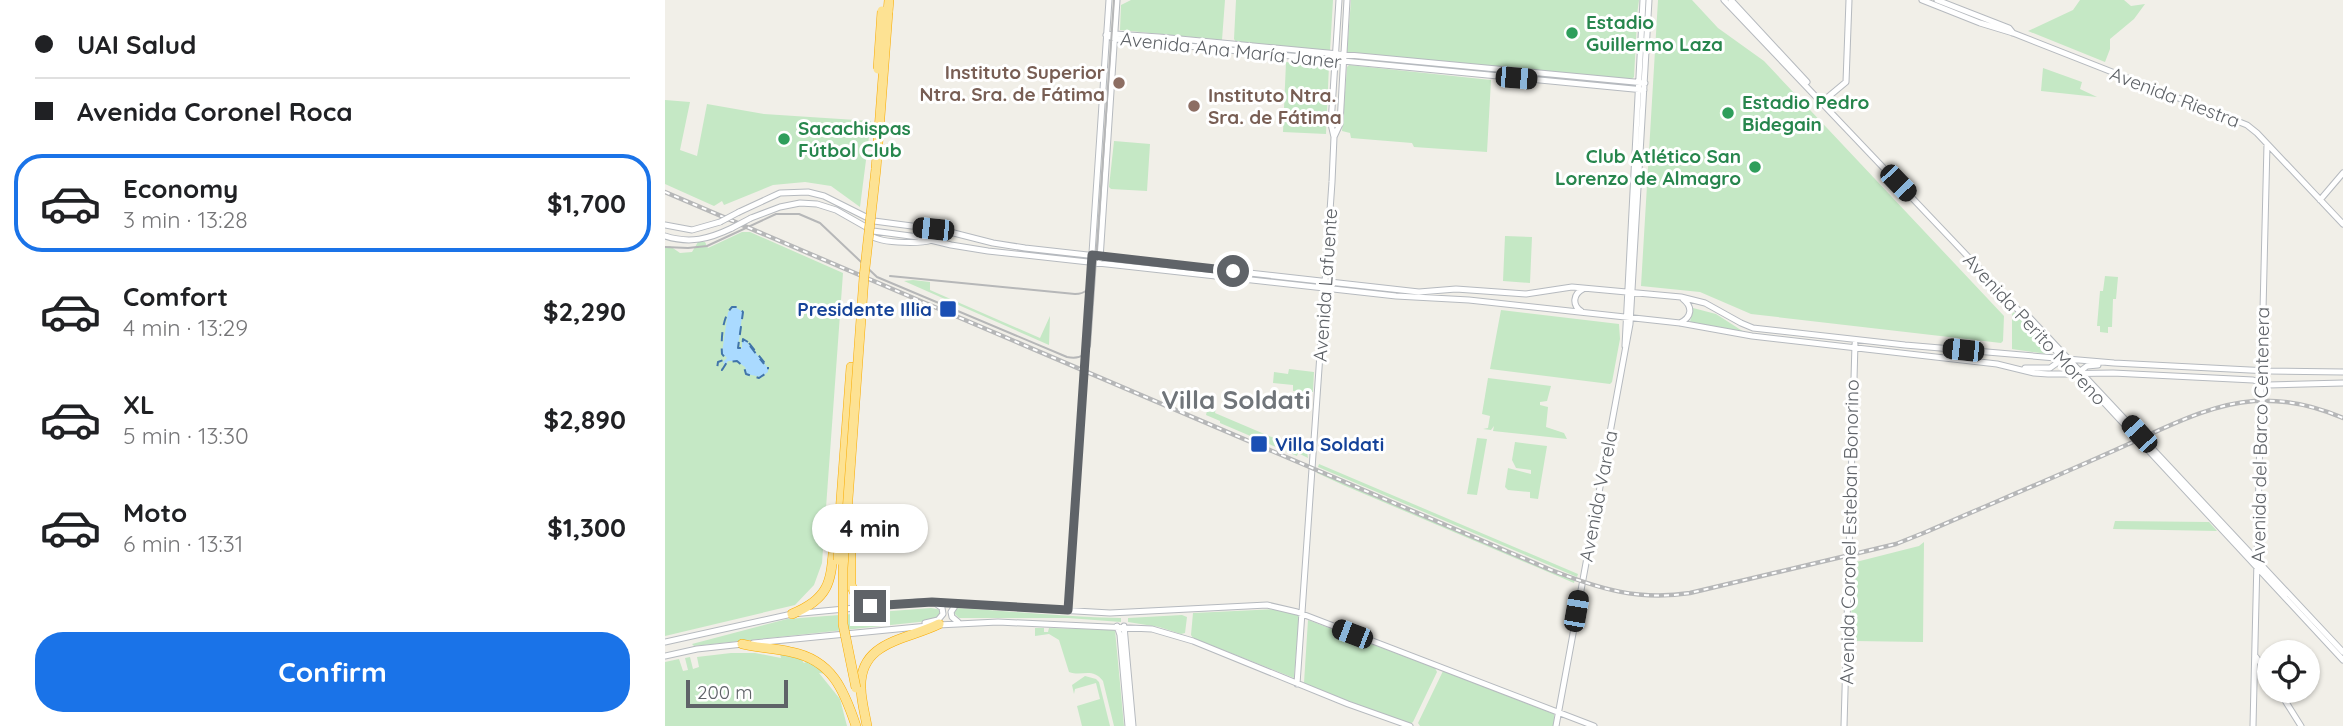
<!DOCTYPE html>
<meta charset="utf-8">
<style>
:root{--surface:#fff;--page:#f2f2f2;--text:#202124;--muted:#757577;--line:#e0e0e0;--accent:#1a73e8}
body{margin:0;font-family:Quicksand,sans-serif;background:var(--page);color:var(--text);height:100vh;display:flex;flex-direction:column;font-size:26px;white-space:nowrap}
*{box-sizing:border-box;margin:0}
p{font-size:23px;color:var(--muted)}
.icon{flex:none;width:38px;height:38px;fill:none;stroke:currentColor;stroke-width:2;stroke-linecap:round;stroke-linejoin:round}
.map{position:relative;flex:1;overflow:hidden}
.drawer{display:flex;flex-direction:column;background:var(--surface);width:665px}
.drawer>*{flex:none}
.top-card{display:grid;align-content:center;height:154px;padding:0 35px;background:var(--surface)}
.controls{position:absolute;left:1592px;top:640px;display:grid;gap:14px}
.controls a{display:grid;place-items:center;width:63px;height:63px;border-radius:50%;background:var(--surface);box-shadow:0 2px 5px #0004;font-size:35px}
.scale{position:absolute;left:21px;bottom:18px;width:102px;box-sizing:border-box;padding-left:7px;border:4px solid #5f6368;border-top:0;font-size:19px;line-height:24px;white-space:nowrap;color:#5f6368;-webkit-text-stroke:5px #fff;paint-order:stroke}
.end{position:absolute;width:32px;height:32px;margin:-16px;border:9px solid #5f6368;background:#fff;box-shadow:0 0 0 4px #fff}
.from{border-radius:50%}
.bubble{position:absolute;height:49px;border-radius:24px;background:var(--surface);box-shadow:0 2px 5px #0004;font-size:23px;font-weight:700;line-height:49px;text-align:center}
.car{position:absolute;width:21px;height:42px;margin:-21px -10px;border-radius:9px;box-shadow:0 0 5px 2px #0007;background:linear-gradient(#222 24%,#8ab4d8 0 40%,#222 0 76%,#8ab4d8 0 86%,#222 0)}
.top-card b{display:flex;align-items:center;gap:24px;height:66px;font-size:26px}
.top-card b+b{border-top:2px solid var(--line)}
.top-card i{width:18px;height:18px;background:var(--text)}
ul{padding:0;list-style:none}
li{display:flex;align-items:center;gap:21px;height:98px;margin:0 14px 10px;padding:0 21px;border:4px solid transparent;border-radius:28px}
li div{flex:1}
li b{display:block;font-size:26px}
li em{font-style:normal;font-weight:700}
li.current{border-color:var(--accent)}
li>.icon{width:63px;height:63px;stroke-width:1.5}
.button{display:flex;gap:14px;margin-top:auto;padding:14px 35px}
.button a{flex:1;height:80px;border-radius:28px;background:var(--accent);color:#fff;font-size:28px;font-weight:700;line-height:80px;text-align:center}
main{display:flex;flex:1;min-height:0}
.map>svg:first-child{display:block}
</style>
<main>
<section class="drawer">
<div class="top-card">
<b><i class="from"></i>UAI Salud</b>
<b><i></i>Avenida Coronel Roca</b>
</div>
<ul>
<li class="current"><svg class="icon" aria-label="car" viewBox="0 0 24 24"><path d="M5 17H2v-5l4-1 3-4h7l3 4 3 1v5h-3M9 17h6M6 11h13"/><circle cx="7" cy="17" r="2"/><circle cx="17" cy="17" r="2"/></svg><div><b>Economy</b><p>3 min · 13:28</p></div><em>$1,700</em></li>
<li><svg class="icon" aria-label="car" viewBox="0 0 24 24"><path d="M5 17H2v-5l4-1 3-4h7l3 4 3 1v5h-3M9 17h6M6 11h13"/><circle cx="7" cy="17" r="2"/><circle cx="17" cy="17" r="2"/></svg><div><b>Comfort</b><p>4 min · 13:29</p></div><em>$2,290</em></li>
<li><svg class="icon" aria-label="car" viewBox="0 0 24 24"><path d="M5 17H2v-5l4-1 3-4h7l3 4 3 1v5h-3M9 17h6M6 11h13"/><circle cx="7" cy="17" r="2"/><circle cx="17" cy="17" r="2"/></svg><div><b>XL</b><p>5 min · 13:30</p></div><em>$2,890</em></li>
<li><svg class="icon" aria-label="car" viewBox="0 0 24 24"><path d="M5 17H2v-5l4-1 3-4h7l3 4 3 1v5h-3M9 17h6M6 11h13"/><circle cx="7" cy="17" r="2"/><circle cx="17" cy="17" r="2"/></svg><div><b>Moto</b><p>6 min · 13:31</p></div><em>$1,300</em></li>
</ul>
<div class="button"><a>Confirm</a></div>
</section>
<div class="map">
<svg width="1678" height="726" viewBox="0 0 1678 726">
<rect width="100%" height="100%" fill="#f1efe8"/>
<path fill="#c5e8c5" d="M466,0H560L557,40L455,30L456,5Z
M571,0H668L665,51L571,42L569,39Z
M686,0H974L972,15L965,16V20L972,21L969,77L967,79L869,72L682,52Z
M993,0H1027L1053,28L1099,61L1339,316L1338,341L1336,343L1086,314L1035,292L976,286Z
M1415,0H1459L1466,6L1480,4L1469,19L1445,39V49L1440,62L1363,31L1408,10Z
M621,62L664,65L661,134L618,132Z
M684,65L826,80L822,152L749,147L747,143L686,138L685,133L677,131L682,67Z
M1378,68L1417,82L1415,89L1432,97L1376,91Z
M0,100L25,102L15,150L32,156L42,104L99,114L206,121L195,207L166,186L140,182L108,185L59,205L57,201L49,206L0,184Z
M449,141L485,144L482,191L446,189L444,187Z
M77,232H85L178,273L157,563L149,585L130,605L0,636V247L5,246L15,253L27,252L33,242H40L43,248Z
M840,236L867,237L865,283L838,281Z
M1440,276L1453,277L1451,299H1448L1447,327H1443V333L1435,332V326H1432L1435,291H1438Z
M248,280L265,282V290L375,338L385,316L384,345L239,281Z
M1028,308L1051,314L1079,332L1025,322Z
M836,310L954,324L955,339L947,382L945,384L825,369Z
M1349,312L1384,347L1382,354L1347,349V314Z
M624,369L649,372L648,392L628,391V385L608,383L609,372L623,374Z
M823,378L886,386L882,401L875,402V405L883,407L881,427L899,433L902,439L828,431L829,426L826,430L818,429L823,428L825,416L817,414Z
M543,407L551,408L550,413L642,452L643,458L633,453L632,456L555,423V421L541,415Z
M812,438L822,439L812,495L802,494Z
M850,442L882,446L873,499L865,498V492L843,490L840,487L843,468L866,474V470L851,468L847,460Z
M654,464L913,574L912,577L653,467Z
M652,471L910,580L909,583L678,485L652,473Z
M1450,521L1544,522L1552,531L1448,529Z
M1259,542L1258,642L1189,641L1186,637L1187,563L1254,546Z
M266,608L277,610L273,620L29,646L27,644L122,619Z
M292,608C347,611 401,617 456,618V622L403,618H294L288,612Z
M614,609L633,614L634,617L629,678L528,638L526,635L528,613Z
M517,615L522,617L520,633L516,634L494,627L463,622V618Z
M643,620L770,668L772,672L748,722L745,724L690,707L639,683Z
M370,628H379V632H383L384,628L450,630L459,726H449L438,681C427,667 417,677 404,672L394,640L384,634L370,636Z
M66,653H90L116,658L115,654H132L139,663L145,660L161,674L154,673L175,699L182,726H0V662L14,659L18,671L23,670L20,658L25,657L28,669L34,667L32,657Z
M778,671L889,714V726H755L753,723Z
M420,676L431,679L434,682L445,726H417L412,706L435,699L431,683L410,689L409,694L407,685Z"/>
<path fill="#aadaff" d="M70,307L78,312C75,325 76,336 72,348H77V341L80,340L103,368V372L96,377L82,374L80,367L72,361H63L60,365L58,362L62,358L57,353L63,312Z"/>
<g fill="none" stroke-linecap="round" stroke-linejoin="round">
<path stroke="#4174aa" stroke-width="2" stroke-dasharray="9 7" stroke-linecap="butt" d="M83,342L78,339L77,348H73L78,312L74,307H67C57,317 56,340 57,354L61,359L53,362L52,369L57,370L62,362L72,361L79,367L81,374L94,378L103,372V367
M84,343L102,366
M85,346L99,364"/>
<g stroke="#b6babf" stroke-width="7">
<path id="secondary" d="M1059,0L1328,283L1678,660
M1066,0L1142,82
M1257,0L1315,23L1348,33L1582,125L1592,133L1678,224
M1272,0L1344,28L1348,33
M441,35L450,39L979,90
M441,35L450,34L494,37L980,83
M1157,102L1181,82L1184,0
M669,137L675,124L682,0
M1655,200L1678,173
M74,212L115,193L143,192L159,196L209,221L277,230L328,243L360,248L754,292L791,289L861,294L907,287L1016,297L1040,303L1076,323L1088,328L1240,345L1449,363L1604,371L1678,372
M86,218L115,207L135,203L152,204L171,210L208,231L253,237L286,245L323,251L731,296L804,300L1015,323L1087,336L1332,364L1369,373L1383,374L1448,373L1588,380L1603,385L1678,383
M0,225L27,230L55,222
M203,233C211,244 254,244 267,240
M0,236C25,244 44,239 67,228
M435,259L452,0
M916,311C907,305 908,294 918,289
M1365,318L1678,652
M1015,323C1027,317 1028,307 1018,299
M960,346L978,0
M1360,368H1385L1399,358
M1414,372L1422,366L1433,365
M292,603L286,612L287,617L293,622
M403,610L444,0
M260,623L273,620L278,614L277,608L270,603
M273,625L333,622L487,629L528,641L683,704L745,726
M452,626L455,635L463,726
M459,626L468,726
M0,642L127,614L253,602L445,613L602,605L632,612L929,726
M88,643L263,626
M0,656L32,649L78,644
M1591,657L1605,677
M632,684L667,182L669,137L666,124L674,0
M1614,691L1636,726
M891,726L965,324L984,0
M1179,726L1190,344
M1588,726L1602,144"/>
</g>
<g stroke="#f9ab00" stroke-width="10">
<path id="highway" d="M223,12L224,0
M186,512V585L192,598L205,606
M173,540L186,367
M127,614C171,596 165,575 170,533
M77,644C93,648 110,648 126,652C167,660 179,690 191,726
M202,726C200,714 196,700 196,688C194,641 242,640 274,624"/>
</g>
<use href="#secondary" stroke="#fff" stroke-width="5"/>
<use href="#highway" stroke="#fde293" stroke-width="9"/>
<path stroke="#b6b7b8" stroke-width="2" d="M0,247L23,248L42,246L111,214H134L155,223L212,277L402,357C412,359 421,357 425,346L449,0
M225,276L410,294C421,294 426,288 427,278"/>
<g stroke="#b6b7b8" stroke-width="4.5">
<path id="rail" d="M0,192L886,570C935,589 973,601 1025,593L1231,544L1261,532C1330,502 1400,473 1468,442C1506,425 1547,404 1589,401C1620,399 1650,406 1678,418"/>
</g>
<use href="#rail" stroke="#fff" stroke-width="2" stroke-dasharray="5" stroke-linecap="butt"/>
<g stroke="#b6babf" stroke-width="7" stroke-linecap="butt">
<path id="secondary-bridge" d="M55,222L74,212
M67,228L86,218"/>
</g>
<g stroke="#f9ab00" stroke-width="10" stroke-linecap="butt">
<path id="highway-bridge" d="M213,69L217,11
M173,560V540
M191,688L178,624V568L199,277L211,169L223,12"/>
</g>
<use href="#secondary-bridge" stroke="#fff" stroke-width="5"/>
<use href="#highway-bridge" stroke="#fde293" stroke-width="9"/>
</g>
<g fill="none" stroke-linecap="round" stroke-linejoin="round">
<path stroke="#5f6368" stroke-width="9" d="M205,606L267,602L403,610L427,255L568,271"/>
</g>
<g fill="#2e9e5b" stroke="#fff" stroke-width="2.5">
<circle cx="907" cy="33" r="7"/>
<circle cx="1063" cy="113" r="7"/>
<circle cx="119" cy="139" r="7"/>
<circle cx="1090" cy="167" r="7"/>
</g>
<g fill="#8d6e63" stroke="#fff" stroke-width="2.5">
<circle cx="454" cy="83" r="7"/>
<circle cx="529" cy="106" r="7"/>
</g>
<g fill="#1a4fb4" stroke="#fff" stroke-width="2.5">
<rect x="274" y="300" width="18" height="18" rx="3.5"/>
<rect x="585" y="435" width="18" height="18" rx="3.5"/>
</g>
<g text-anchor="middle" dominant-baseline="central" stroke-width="6" stroke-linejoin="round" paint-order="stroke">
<g font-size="19" font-weight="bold" fill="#27864d" stroke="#fff" text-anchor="start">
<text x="921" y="22">Estadio<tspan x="921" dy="22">Guillermo Laza</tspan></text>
<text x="1077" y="102">Estadio Pedro<tspan x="1077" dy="22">Bidegain</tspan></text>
<text x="133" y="128">Sacachispas<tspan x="133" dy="22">Fútbol Club</tspan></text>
<text x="1076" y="156" text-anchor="end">Club Atlético San<tspan x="1076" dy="22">Lorenzo de Almagro</tspan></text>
</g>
<g font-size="19" fill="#5f6368" stroke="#fff">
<text transform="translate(566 50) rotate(6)">Avenida Ana María Janer</text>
<text transform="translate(1510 97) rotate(21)">Avenida Riestra</text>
<text transform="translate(660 285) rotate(-86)">Avenida Lafuente</text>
<text transform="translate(1370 329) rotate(47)">Avenida Perito Moreno</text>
<text transform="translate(1595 435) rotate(-89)">Avenida del Barco Centenera</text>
<text transform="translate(933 496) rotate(-79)">Avenida Varela</text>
<text transform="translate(1184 532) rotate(-89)">Avenida Coronel Esteban Bonorino</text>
</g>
<g font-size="19" font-weight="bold" fill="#785e54" stroke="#fff" text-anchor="end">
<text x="440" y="72">Instituto Superior<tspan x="440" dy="22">Ntra. Sra. de Fátima</tspan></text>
<text x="543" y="95" text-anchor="start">Instituto Ntra.<tspan x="543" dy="22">Sra. de Fátima</tspan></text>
</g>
<g font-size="19" font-weight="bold" fill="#164399" stroke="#fff" text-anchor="end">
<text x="267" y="309">Presidente Illia</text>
<text x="610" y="444" text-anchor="start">Villa Soldati</text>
</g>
<g font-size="26" font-weight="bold" fill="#70757a" stroke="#fff">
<text x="571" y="399">Villa Soldati</text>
</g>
</g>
</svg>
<div class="controls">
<a><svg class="icon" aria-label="locate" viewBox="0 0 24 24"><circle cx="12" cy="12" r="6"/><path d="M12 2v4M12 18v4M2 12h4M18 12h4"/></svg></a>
</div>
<div class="scale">200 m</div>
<i class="end from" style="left:568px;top:271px"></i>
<i class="end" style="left:205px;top:606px"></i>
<div class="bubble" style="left:147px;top:504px;width:116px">4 min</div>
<i class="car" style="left:851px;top:78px;rotate:95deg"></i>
<i class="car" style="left:1233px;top:183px;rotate:136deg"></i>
<i class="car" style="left:268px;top:229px;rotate:276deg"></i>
<i class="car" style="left:1298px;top:350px;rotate:276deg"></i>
<i class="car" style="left:1474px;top:434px;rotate:318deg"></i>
<i class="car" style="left:911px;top:611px;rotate:10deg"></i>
<i class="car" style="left:687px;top:634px;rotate:291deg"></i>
</div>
</main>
